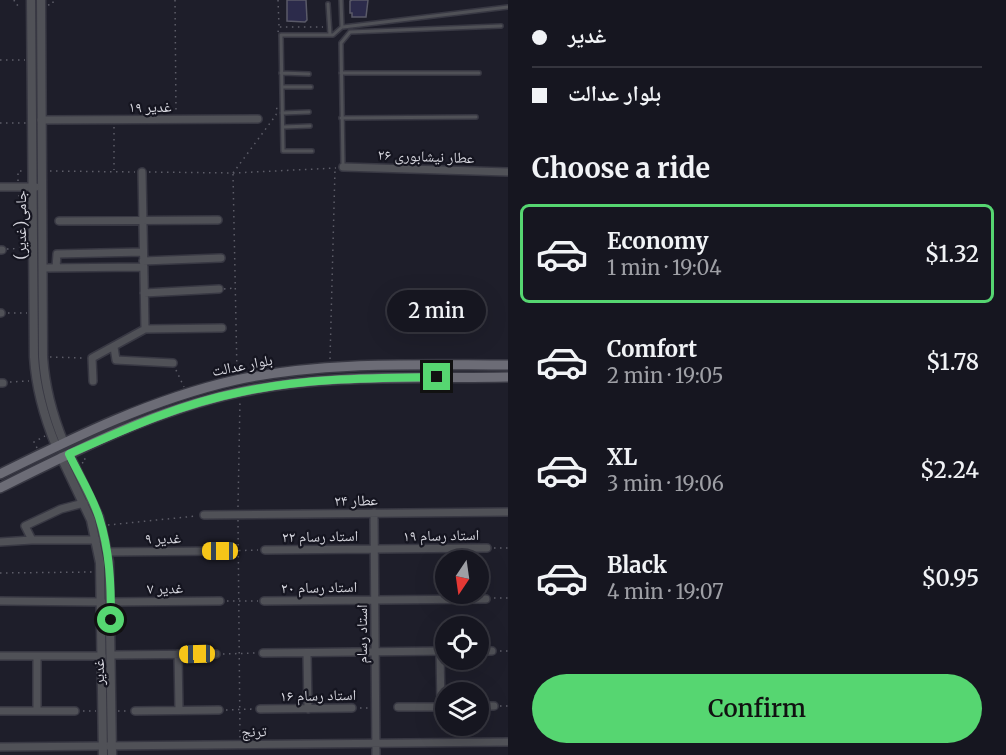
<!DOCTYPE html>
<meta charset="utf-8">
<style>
:root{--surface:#161620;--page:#1f1f29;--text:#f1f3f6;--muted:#9e9fa5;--line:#35353e;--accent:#56d671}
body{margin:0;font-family:Merriweather,"Noto Naskh Arabic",serif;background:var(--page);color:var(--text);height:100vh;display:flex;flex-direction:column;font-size:22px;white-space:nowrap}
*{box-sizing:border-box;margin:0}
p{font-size:20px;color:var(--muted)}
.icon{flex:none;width:33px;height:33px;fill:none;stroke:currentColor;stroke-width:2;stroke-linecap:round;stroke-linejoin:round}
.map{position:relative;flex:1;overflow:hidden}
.side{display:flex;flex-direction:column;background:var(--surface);width:498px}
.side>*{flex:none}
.hud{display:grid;align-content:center;height:132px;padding:0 24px;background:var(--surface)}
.needle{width:39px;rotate:193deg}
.controls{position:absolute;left:435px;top:550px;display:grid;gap:12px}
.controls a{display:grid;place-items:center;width:54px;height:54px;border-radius:50%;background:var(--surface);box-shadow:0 6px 24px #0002,0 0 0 2px var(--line);font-size:30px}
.end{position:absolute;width:27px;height:27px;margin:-14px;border:8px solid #56d671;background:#111;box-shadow:0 0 0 3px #111}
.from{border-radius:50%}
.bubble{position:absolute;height:42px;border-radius:21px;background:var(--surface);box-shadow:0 6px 24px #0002,0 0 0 2px var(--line);font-size:20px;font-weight:600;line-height:42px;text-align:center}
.car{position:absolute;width:18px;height:36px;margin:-18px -9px;border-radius:8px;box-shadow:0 0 4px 2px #0007;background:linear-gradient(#f5c518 24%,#345 0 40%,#f5c518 0 76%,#345 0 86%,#f5c518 0)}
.hud b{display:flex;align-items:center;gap:21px;height:57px;font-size:22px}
.hud b+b{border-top:2px solid var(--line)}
.hud i{width:15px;height:15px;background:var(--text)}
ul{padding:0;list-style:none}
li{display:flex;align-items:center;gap:18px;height:99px;margin:0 12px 9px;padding:0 12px;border:3px solid transparent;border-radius:9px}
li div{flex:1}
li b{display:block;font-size:22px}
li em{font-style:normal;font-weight:600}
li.on{border-color:var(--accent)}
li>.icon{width:54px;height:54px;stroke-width:1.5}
h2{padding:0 24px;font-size:27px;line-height:72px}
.primary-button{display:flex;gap:12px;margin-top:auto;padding:12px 24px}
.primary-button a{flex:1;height:69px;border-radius:36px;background:var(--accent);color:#111;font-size:24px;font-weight:600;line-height:69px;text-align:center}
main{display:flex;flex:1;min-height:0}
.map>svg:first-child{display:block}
</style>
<main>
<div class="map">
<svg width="508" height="755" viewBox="0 0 508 755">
<rect width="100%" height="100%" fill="#1e1e2a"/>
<path fill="#2c2b4b" stroke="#5a5a68" stroke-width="1.5" d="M287,0H306L307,20L305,22L287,21Z
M352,0H368L366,17H352V13H350V1Z"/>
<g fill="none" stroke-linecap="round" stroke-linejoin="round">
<g stroke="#383843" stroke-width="6">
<path id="service" d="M341,0L342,27
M328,4L330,35
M343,27L508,7
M281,73L309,74
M341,73H479
M282,87H311
M282,113L309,112
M341,118L476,117
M283,127L310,126
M312,151H283L281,35H333L342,27
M343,166L341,43L350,32L501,26"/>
</g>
<g stroke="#383843" stroke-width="10">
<path id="minor" d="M41,120L258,119
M343,167L508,172
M142,172L145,329L222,328
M0,187H36
M59,221L218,220
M0,250H2
M143,261L221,258
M43,268L143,267
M56,268L57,254L143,252
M144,293L219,289
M0,313H1
M114,347L116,360L173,363
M93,381L92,358L145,329
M0,383H3
M84,503L61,509L25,526L32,540H96
M374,513L376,755
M204,515L508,512
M0,542L32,540
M265,550L487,548
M107,552L220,551
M0,601L102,602
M264,601L486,599
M111,602L220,601
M440,651L441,707
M478,651H492
M263,653L446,651
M307,653L308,709
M178,654L179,710
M111,655L216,654
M0,656H102
M37,656V711
M478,706H494
M398,707H443
M260,709L352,708
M0,711H75
M135,711L219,710
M0,747L508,742"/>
</g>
<g stroke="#383843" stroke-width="11">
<path id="tertiary" d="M31,0L34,357C36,389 44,417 56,446
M41,0L43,357C45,387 52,414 64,443
M69,454L99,517L109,562L112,755
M61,457L91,520L100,563L103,755"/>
</g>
<g stroke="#383843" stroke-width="12">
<path id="secondary" d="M0,474C77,436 152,399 236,380C325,361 418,365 508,365
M0,488C78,449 155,410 240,392C329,373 419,379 508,377"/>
</g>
<path stroke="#5d5d68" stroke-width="1.5" stroke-dasharray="1.5 4.5" stroke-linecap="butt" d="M14,0L16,5H22
M175,0L176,113
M278,0L279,26
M48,5L53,4V0
M278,32L279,27H323
M0,60H25
M0,123H26
M114,127V170
M50,171L135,172
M149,172L233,173L336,168
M233,173L276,115L277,106
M233,174L237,373
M18,181V171H24
M19,195V201H26
M7,249L27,248
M224,289L234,288
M8,313H27
M50,357L84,358
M330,359L335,169
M176,370L184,387
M10,382L29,381
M37,448L34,442L45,436
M82,463L86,461L83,456
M238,507L240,400
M238,520L240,738
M108,525L196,516
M494,548H508
M227,551L258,550
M0,573L92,572
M494,598H508
M227,601H258
M500,651H508
M223,654L257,653
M500,706H508
M360,708H370
M226,710L254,709
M83,711H96
M118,711H129"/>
<use href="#service" stroke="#505157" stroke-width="3"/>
<use href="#minor" stroke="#505157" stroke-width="7"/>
<use href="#tertiary" stroke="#505157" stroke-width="8"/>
<use href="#secondary" stroke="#6c6c76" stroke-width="9"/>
</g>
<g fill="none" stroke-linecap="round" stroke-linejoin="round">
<path stroke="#56d671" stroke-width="8" d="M111,620C111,585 110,551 99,517C92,495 79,475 69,454C125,429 180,404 241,392C306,378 371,378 437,377"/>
</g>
<g text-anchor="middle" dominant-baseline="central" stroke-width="4.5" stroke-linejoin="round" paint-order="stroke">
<g font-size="15" fill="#d7d7df" stroke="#151520">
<text x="150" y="106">غدیر ۱۹</text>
<text transform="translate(426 156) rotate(2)">عطار نیشابوری ۲۶</text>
<text transform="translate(20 225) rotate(-90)">جامی(غدیر)</text>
<text transform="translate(242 365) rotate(-11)">بلوار عدالت</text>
<text transform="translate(356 500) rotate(-1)">عطار ۲۴</text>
<text transform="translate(441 535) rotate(-1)">استاد رسام ۱۹</text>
<text transform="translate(320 536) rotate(-1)">استاد رسام ۲۲</text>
<text transform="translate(163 538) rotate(-1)">غدیر ۹</text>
<text transform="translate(319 587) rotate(-1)">استاد رسام ۲۰</text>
<text transform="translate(165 588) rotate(-1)">غدیر ۷</text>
<text transform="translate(361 634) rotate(-90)">استاد رسام</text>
<text transform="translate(98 672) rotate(-90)">غدیر</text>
<text transform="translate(318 695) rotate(-1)">استاد رسام ۱۶</text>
<text transform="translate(254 731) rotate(-1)">ترنج</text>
</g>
</g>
</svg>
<div class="controls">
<a><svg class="needle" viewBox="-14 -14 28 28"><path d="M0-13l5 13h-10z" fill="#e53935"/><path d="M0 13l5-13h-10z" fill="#9e9fa5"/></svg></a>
<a><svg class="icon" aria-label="locate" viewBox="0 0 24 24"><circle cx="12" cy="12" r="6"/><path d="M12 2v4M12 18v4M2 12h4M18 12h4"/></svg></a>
<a><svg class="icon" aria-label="layers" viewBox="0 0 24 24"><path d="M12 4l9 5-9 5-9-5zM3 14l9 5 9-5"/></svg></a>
</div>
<i class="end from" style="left:111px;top:620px"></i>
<i class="end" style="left:437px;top:377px"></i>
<div class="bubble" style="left:387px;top:290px;width:99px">2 min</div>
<i class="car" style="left:220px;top:551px;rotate:270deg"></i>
<i class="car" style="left:197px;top:654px;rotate:269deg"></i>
</div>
<section class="side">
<div class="hud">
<b><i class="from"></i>غدیر</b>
<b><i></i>بلوار عدالت</b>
</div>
<h2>Choose a ride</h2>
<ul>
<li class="on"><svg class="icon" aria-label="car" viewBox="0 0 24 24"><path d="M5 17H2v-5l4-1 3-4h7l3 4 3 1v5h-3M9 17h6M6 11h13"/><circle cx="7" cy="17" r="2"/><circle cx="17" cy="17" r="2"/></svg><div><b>Economy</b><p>1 min · 19:04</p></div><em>$1.32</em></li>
<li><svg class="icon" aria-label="car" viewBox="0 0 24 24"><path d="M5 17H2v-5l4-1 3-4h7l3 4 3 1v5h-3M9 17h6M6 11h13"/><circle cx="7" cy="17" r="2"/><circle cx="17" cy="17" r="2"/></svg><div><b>Comfort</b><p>2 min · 19:05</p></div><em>$1.78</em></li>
<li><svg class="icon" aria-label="car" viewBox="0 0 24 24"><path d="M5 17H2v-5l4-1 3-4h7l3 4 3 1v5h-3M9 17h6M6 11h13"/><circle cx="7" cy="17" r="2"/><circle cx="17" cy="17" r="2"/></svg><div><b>XL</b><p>3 min · 19:06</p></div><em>$2.24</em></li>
<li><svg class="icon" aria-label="car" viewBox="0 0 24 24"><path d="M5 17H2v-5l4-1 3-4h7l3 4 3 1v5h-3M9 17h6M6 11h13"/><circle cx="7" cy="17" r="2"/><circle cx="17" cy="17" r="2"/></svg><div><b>Black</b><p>4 min · 19:07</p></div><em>$0.95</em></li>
</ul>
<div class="primary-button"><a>Confirm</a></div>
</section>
</main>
